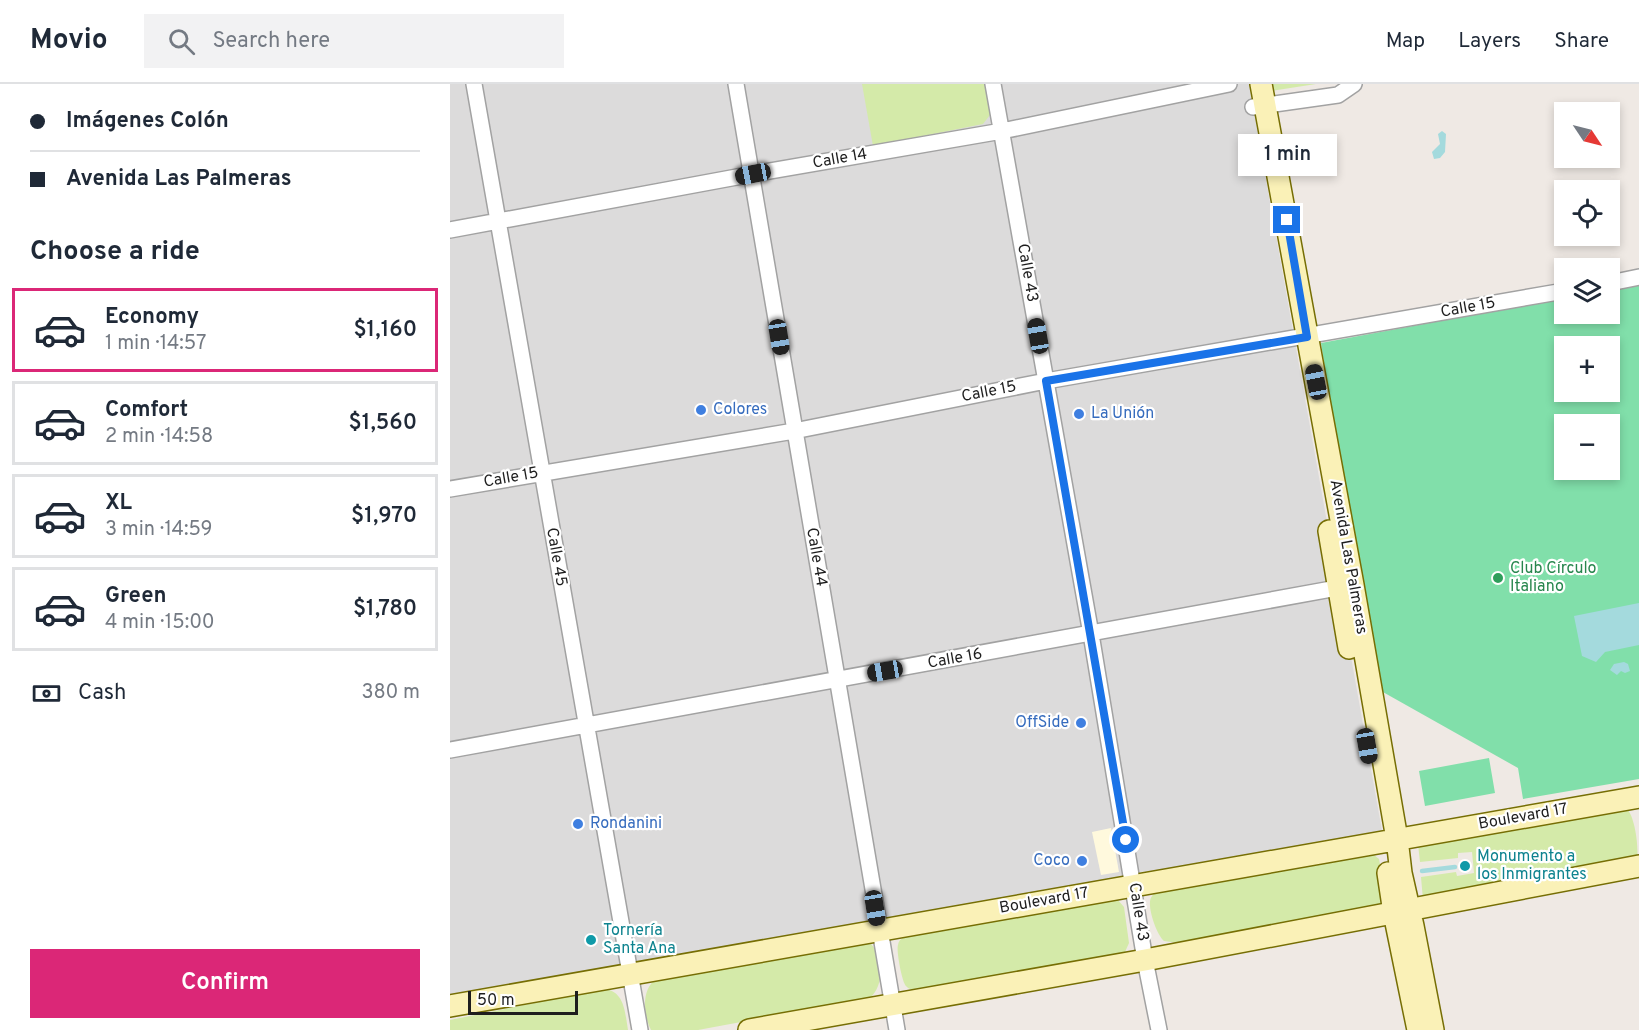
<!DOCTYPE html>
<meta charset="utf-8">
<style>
:root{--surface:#fff;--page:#f2f2f3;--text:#1f2937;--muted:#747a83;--line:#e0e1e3;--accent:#db2777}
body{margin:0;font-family:Overpass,sans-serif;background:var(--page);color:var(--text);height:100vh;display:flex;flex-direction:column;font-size:22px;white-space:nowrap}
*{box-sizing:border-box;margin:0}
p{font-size:20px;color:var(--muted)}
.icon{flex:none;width:33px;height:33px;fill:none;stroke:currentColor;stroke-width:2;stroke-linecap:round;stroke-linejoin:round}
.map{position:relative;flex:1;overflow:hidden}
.panel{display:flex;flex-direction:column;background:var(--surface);width:450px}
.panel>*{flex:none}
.guide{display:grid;align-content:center;height:132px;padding:0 30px;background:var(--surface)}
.needle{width:39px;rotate:125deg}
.buttons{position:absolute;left:1104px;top:18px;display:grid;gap:12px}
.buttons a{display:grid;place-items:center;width:66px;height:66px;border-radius:0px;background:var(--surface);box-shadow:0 3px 9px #0003;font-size:30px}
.scale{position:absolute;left:18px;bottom:15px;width:110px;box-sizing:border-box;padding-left:6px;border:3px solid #1e1e1e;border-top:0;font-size:16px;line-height:21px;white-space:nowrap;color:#1e1e1e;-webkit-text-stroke:4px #fff;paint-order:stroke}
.end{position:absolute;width:27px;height:27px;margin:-14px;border:8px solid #1a73e8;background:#fff;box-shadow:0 0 0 3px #fff}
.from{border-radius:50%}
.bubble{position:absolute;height:42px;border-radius:0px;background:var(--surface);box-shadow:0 3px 9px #0003;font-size:20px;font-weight:600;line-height:42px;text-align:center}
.car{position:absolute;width:18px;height:36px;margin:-18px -9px;border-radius:8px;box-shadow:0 0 4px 2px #0007;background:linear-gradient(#222 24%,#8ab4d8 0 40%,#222 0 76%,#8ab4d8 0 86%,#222 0)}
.guide b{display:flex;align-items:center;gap:21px;height:57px;font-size:22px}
.guide b+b{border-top:2px solid var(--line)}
.guide i{width:15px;height:15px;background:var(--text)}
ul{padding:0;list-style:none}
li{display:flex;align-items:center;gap:18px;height:84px;margin:0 12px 9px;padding:0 18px;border:3px solid var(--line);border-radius:0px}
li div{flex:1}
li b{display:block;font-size:22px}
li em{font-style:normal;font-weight:600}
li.active{border-color:var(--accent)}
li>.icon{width:54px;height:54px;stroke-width:1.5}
h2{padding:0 30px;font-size:27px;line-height:72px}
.pay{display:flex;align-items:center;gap:15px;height:66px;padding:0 30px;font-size:22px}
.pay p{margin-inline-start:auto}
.cta{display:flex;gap:12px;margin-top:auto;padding:12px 30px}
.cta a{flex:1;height:69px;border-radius:0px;background:var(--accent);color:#fff;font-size:24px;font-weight:600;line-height:69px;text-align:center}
header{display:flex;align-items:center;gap:36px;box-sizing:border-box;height:84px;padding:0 30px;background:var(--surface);border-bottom:2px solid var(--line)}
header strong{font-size:28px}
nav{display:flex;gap:33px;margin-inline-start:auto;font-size:21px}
.search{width:420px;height:54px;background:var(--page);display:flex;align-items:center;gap:15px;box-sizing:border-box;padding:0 21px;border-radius:0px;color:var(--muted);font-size:22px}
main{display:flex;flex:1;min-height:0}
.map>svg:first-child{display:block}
</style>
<header>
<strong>Movio</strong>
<div class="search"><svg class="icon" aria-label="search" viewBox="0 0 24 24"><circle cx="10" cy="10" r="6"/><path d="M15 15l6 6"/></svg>Search here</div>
<nav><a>Map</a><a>Layers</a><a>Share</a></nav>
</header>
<main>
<section class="panel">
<div class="guide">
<b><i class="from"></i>Imágenes Colón</b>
<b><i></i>Avenida Las Palmeras</b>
</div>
<h2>Choose a ride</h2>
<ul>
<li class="active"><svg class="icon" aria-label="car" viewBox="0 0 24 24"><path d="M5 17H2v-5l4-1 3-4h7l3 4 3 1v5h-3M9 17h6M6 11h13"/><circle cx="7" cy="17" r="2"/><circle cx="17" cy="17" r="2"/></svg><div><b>Economy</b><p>1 min · 14:57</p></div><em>$1,160</em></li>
<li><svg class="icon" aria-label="car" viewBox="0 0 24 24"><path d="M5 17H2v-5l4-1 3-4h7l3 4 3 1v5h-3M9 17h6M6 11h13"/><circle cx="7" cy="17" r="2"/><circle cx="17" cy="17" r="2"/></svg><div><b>Comfort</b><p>2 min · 14:58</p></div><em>$1,560</em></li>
<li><svg class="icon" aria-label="car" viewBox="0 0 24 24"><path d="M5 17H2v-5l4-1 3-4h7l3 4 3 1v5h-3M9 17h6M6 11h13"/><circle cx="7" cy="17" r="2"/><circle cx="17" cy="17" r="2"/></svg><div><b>XL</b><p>3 min · 14:59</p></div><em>$1,970</em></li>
<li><svg class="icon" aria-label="car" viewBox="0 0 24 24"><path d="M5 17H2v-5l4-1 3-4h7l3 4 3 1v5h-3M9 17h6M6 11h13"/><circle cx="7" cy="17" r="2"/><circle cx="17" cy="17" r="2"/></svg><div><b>Green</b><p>4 min · 15:00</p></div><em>$1,780</em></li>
</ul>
<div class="pay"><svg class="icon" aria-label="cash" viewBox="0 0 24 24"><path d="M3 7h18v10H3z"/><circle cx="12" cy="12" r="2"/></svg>Cash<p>380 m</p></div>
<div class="cta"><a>Confirm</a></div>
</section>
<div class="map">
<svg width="1189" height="946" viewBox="0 0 1189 946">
<rect width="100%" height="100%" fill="#efe9e4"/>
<path fill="#dcdbdb" d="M0,0H799L934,758L0,922Z"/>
<path fill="#fff9dd" d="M661,744L669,788L651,791L642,748Z"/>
<path fill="#d4eaa9" d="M412,0H536L540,31L533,40L423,62Z
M820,0H866L821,7Z
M1176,724C1185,731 1189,764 1187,775L973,816L971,793L1006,788L1007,792L1024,789L1022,768L1008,769V774L970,778L968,760Z
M919,767L929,775L936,812L934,817L925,823L728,859L714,857C707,851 699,828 700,818C700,813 705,808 708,805Z
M667,815L674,823L679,859L675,868L666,873L469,906C464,906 459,906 456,902C452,898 446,866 448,861C449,854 456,852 462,849Z
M418,857C434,870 435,901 420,914L248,946H201C193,930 191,905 207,894Z
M154,905C175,907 175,929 178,946H0V936Z"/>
<path fill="#81dfaa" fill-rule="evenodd" d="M1189,200V695L1073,715L1068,684L924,603L871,259L1114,214V230H1160V205ZM1114,262H1160V308H1114ZM1114,340H1160V386H1114Z
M1039,674L1045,709L975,722L969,687Z"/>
<path fill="#a4dadd" d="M992,47L996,50L995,68L990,74L984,75L982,68L990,60L988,50Z
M1189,519V561L1155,568L1146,578L1132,572L1124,532Z
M1174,578L1178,580L1180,587L1175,589L1171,587L1167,591L1160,586L1164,580Z"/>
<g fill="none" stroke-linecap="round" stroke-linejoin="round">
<path stroke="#a4dadd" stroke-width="4.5" d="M972,787L1005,783"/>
<g stroke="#a2a2a2" stroke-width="18">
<path id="minor" d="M24,0L190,946
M286,0L447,946
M543,0L641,550L695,876L709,946
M803,23L888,11L904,0
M0,146L303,90L552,47L779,0
M1160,199L1189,193
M0,405L344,347L596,297L1114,207
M0,666L898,502"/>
</g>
<g stroke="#766e04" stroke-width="24">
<path id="secondary" d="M811,0L903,501L947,755L951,789L963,842L983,946
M879,447L899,564
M938,789L944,829L968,946
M0,922L1189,713
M299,946L695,876L1189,782"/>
</g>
<use href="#minor" stroke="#fff" stroke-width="15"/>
<use href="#secondary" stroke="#faf1b7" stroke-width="21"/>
</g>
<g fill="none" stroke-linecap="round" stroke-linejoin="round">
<path stroke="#1a73e8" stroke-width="8" d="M676,756L596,297L857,253L837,136"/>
</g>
<g fill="#3f7fe0" stroke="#fff" stroke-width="2">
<circle cx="251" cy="326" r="6"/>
<circle cx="629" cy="330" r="6"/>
<circle cx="631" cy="639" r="6"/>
<circle cx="128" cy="740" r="6"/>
<circle cx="632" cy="777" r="6"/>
</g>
<circle fill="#2e9e5b" stroke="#fff" stroke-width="2" cx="1048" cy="494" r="6"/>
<g fill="#0f9aa8" stroke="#fff" stroke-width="2">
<circle cx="1015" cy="782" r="6"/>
<circle cx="141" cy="856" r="6"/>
</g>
<g text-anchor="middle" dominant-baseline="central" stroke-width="4.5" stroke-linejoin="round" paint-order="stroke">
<g font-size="16" fill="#1e1e1e" stroke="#fff">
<text transform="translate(390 75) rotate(-10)">Calle 14</text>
<text transform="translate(577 189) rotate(80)">Calle 43</text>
<text transform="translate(1018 224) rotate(-10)">Calle 15</text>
<text transform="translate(539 308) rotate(-11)">Calle 15</text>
<text transform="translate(61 394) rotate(-10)">Calle 15</text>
<text transform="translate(106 473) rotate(80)">Calle 45</text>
<text transform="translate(366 473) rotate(80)">Calle 44</text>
<text transform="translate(898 473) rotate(80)">Avenida Las Palmeras</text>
<text transform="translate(505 575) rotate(-10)">Calle 16</text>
<text transform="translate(1073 733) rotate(-10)">Boulevard 17</text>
<text transform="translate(594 817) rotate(-10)">Boulevard 17</text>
<text transform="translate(688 828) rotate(81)">Calle 43</text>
</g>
<g font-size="16" fill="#366cbe" stroke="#fff" text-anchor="start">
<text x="263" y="326">Colores</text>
<text x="641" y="330">La Unión</text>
<text x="619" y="639" text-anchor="end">OffSide</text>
<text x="140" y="740">Rondanini</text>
<text x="620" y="777" text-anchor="end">Coco</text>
</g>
<g font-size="16" fill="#27864d" stroke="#fff" text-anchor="start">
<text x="1060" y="485">Club Círculo<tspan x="1060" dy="18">Italiano</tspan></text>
</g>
<g font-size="16" fill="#0d838f" stroke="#fff" text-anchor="start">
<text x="1027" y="773">Monumento a<tspan x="1027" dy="18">los Inmigrantes</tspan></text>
<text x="153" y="847">Tornería<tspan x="153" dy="18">Santa Ana</tspan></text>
</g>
</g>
</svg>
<div class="buttons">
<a><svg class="needle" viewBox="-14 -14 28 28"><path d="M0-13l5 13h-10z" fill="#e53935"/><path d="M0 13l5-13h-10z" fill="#747a83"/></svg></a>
<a><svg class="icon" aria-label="locate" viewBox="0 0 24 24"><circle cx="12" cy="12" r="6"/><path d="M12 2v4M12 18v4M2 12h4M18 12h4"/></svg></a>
<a><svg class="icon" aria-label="layers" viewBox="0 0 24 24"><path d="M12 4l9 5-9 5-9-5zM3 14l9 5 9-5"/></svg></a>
<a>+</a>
<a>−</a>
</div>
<div class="scale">50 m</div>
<i class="end from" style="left:676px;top:756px"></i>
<i class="end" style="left:837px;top:136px"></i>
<div class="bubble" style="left:788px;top:50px;width:99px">1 min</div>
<i class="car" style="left:303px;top:90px;rotate:259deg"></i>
<i class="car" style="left:588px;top:252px;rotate:350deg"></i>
<i class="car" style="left:329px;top:253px;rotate:171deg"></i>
<i class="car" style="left:866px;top:298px;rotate:349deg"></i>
<i class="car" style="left:435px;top:587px;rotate:260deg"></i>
<i class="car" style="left:917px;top:662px;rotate:170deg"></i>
<i class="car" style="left:425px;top:824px;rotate:171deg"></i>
</div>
</main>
